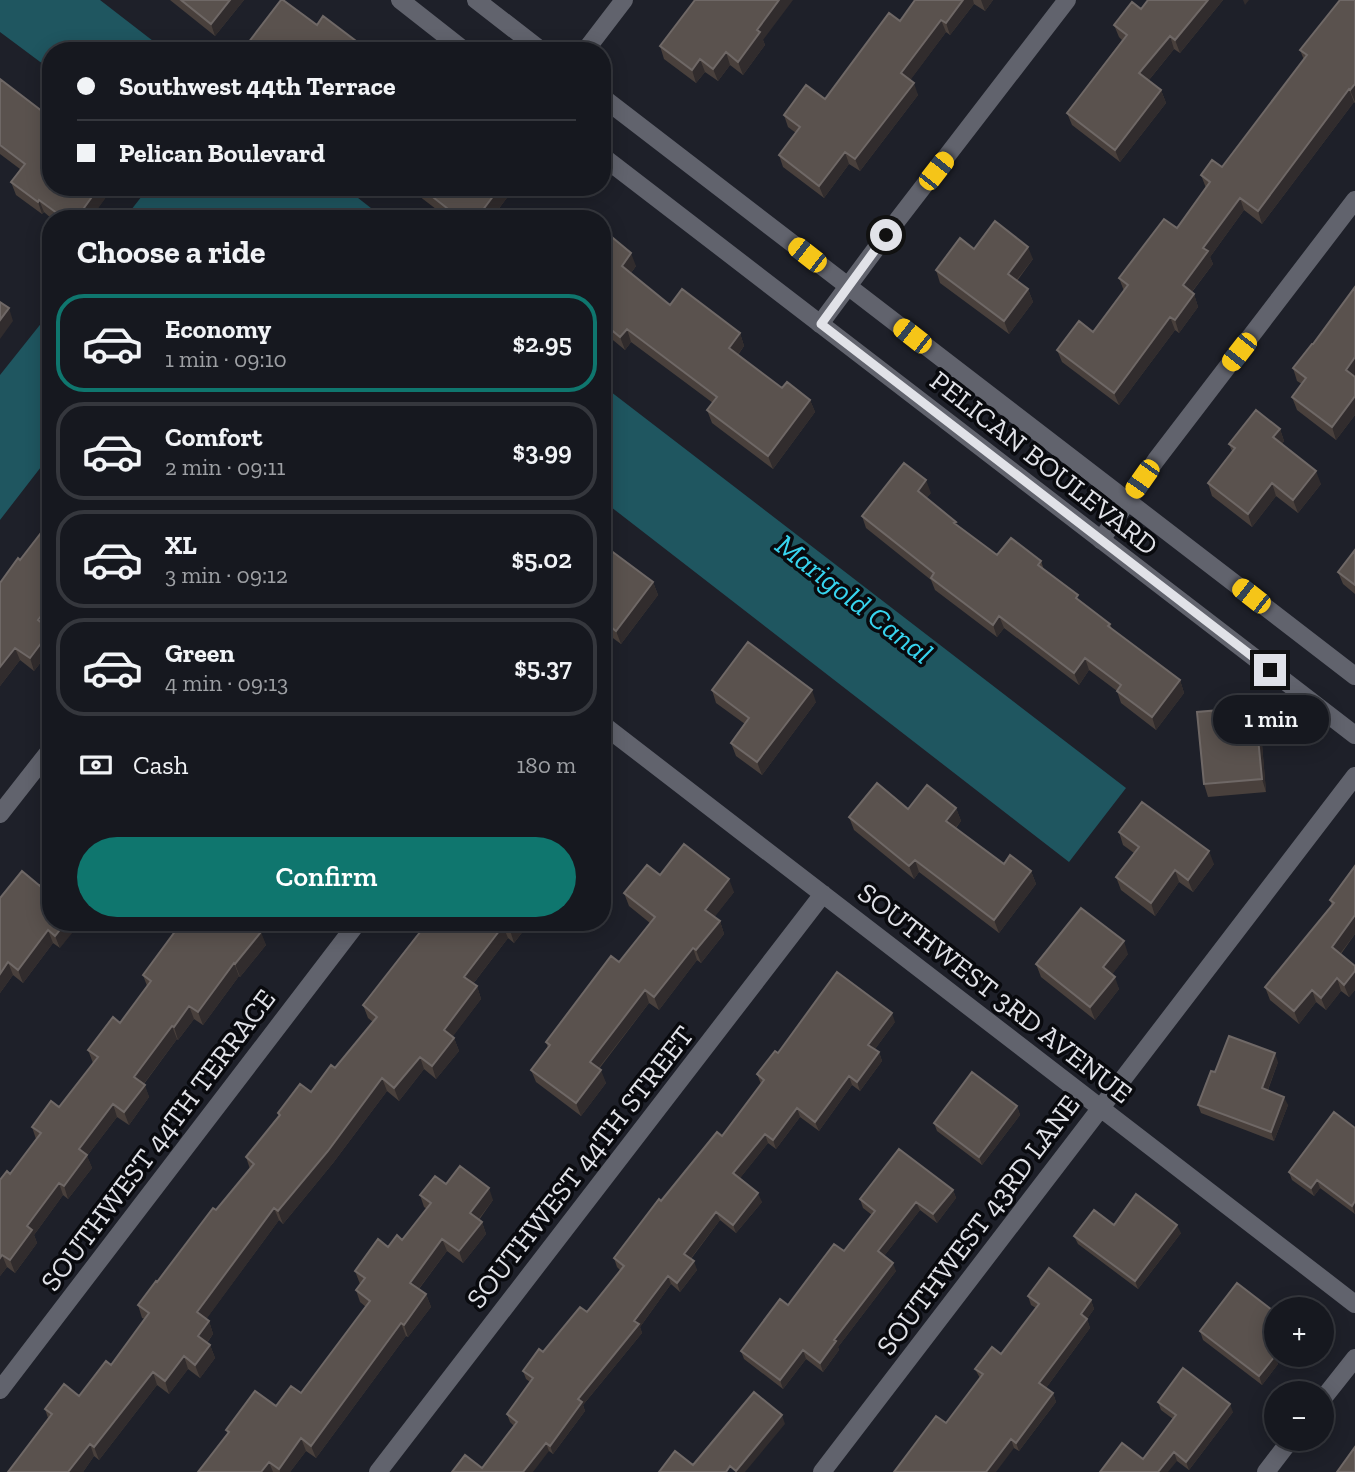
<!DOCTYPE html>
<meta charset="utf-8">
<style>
:root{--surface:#16181f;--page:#23252c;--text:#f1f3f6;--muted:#9ea0a4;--line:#35373d;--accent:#0f766e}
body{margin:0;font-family:"Zilla Slab",serif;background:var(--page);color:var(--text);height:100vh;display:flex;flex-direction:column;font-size:26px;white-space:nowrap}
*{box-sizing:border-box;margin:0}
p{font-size:23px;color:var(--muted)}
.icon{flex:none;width:38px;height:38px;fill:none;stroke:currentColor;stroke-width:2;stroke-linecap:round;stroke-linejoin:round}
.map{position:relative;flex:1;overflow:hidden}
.panel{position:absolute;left:42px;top:210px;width:569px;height:721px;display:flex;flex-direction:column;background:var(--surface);border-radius:28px;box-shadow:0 4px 18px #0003,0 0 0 2px var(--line)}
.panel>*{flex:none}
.banner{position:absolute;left:42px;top:42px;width:569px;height:154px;border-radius:28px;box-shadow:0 4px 18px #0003,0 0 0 2px var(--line);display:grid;align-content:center;height:154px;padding:0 35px;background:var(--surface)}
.controls{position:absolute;left:1264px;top:1297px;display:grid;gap:14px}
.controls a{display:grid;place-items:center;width:70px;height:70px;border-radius:50%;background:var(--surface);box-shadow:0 4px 18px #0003,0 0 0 2px var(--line);font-size:35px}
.end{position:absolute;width:32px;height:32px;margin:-16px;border:9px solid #e1e2e8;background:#111;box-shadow:0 0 0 4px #111}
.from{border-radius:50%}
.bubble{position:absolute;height:49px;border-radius:24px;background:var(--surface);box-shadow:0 4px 18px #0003,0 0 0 2px var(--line);font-size:23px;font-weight:600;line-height:49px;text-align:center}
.car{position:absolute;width:21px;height:42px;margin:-21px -10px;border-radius:9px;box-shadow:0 0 5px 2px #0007;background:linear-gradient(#f5c518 24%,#345 0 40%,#f5c518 0 76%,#345 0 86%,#f5c518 0)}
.banner b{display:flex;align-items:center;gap:24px;height:66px;font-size:26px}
.banner b+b{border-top:2px solid var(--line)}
.banner i{width:18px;height:18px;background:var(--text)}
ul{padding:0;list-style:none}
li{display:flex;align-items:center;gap:21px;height:98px;margin:0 14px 10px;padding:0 21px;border:4px solid var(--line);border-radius:28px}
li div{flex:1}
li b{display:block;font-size:26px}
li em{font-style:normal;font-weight:600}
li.selected{border-color:var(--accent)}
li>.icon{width:63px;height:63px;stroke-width:1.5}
h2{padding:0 35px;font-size:32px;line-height:84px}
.pay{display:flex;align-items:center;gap:18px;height:77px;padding:0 35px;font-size:26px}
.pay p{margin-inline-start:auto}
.cta{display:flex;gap:14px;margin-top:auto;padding:14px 35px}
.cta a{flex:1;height:80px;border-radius:42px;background:var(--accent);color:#fff;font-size:28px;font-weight:600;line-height:80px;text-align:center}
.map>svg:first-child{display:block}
</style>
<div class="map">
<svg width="1355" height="1472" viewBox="0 0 1355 1472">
<rect width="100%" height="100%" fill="#1e2029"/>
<path fill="#1f5660" d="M0,0H100L166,51H51V70L0,32Z
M149,187H344L385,219H124Z
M51,311V454L0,520V375Z
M602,385L1126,788L1069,862L602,500Z"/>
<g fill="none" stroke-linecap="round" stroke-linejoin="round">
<path stroke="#61636d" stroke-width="18" d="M585,51L624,0
M820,324L886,235L1067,0
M1101,540L1156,460L1355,200
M602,724L1355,1304
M0,814L51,749
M0,1390L358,922
M1321,1401L1355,1358
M378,1472L823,894
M822,1472L1355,776
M1266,1472L1292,1438"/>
<path stroke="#61636d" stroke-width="18" d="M400,0L465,51
M476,0L542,51
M602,97L1355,676
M602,156L1355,735"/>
</g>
<path fill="#49403c" d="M170,0H244L215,36Z
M915,0H993L985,11L974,4L950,35L946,32L910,80L918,95L860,171L849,164L824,198L783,167L779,155L796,133L788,127L784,115L825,99L900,21Z
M1148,0H1223L1180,53L1174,49L1149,80L1161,90L1166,103L1120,162L1072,125L1067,113L1122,40L1119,37L1114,25L1141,9Z
M1355,0V103L1354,102L1262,224L1244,210L1210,257L1213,264L1192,292L1194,294L1198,307L1179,333L1175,330L1119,405L1062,362L1057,350L1093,332L1124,291L1119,278L1177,228L1206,188L1201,175L1222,167L1304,60L1300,50Z
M317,25L363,51H251L248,43Z
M763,40L765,45L743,75L730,65L718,81L705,72L696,83L664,59L660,46Z
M0,79L51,187H113L90,219H52L44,212L42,214L16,195L11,182L20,169L0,154Z
M416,187H506L509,195L491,219H449L419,196Z
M602,240L636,266L631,273L670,305L740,333L744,346L738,355L782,388L810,400L815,412L773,469L712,423L707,410L713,403L631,342L625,350L602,331Z
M974,249L1033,259L1017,281L1028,289L1033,302L1009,334L940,283L936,270Z
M1355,287V415L1336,440L1297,410L1292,397L1302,384L1297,381L1293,368L1313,344Z
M1280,429L1284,441L1282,444L1321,484L1298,513L1276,496L1252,527L1212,496L1208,483L1232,451L1229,444Z
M931,493L926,498L956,522L957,525L997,555L1041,561L1044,570L1080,601L1110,624L1112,629L1180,680L1184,693L1156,730L1121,703L1117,691L1089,670L1079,685L1004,628L997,637L935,590L931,580L866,528L862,516Z
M51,520V622L47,627L51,630V649L34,671L20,660L0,686V583L20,560Z
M602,544L653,582L658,595L621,644L602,630Z
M1355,550V594L1343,584L1338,572Z
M712,690L816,702L762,775L736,756L731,743L745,724L716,703Z
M1255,707L1260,720L1266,792L1208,797L1204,784Z
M956,808L961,821L956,828L1004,864L1031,871L1036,884L999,933L919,872L914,879L854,830L849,817L908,809Z
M1119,832L1214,864L1193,892L1179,882L1155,916L1121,890L1116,877L1134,853L1123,845Z
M1355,866V934L1341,954L1355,966V990L1349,997L1341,991L1326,1010L1316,1002L1299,1024L1270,1000L1265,987L1332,906L1330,900Z
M660,875L734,892L714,917L720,921L724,934L701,963L697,960L659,1010L649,1003L599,1069L606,1083L581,1116L536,1082L531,1070L548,1048L546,1042L619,962L650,923L629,906L624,893Z
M40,886L60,948L53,943L23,983L13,975L0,993V898Z
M176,922H266L259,931L266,945L240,977L239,976L203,1025L194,1019L178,1040L177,1039L144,1084L149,1097L129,1125L117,1117L87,1156L92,1168L68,1199L63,1195L34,1235L37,1243L15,1273L7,1267L0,1276L10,1174L36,1139L32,1127L59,1107L93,1063L88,1050L120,1023L147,986L143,975L178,928Z
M428,922H530L514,943L508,938L473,984L477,986L481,999L452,1037L454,1038L459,1051L436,1079L424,1069L399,1101L387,1091L333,1163L283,1224L279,1220L206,1319L209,1321L213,1334L207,1343L210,1345L215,1358L200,1378L188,1369L169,1394L157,1385L99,1460L94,1456L83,1472H8L48,1418L45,1409L79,1396L111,1365L145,1319L142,1318L138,1305L250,1169L246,1157L279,1116L278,1113L311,1092L335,1068L373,1022L368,1018L363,1005Z
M1128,954L1112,974L1119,989L1095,1020L1041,977L1036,964Z
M895,1022L875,1049L879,1052L882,1061L860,1091L852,1085L819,1131L800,1117L776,1149L768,1143L740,1178L762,1202L736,1233L720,1220L691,1259L697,1270L680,1292L671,1284L640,1327L642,1333L583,1405L585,1411L553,1454L549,1451L482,1468L514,1426L510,1422L507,1414L530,1382L526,1379L523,1371L587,1312L620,1270L617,1267L614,1258L661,1201L722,1136L761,1084L757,1074L778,1053Z
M1278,1062L1268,1090L1288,1105L1274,1141L1201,1113L1198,1105L1215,1072Z
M1017,1106L1020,1115L982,1165L937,1131L934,1123Z
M1334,1112L1355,1214L1320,1188L1314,1196L1292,1180L1289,1172Z
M446,1184L493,1200L479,1220L482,1222L486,1234L463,1263L447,1251L419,1289L426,1294L431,1307L408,1337L406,1336L316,1458L306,1451L290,1472H198L228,1434L226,1430L276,1406L301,1393L366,1307L360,1302L356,1290L360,1284L355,1271L388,1247L402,1240L427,1209L424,1207L420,1195Z
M953,1190L956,1198L937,1223L920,1210L884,1256L896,1271L838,1347L839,1350L823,1372L806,1359L783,1389L744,1359L741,1351L844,1251L872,1215L863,1208L860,1199Z
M1114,1225L1181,1233L1138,1289L1078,1244L1074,1236Z
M1028,1296L1091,1300L1094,1309L1087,1319L1090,1328L1046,1388L1053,1393L1056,1402L1019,1451L1014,1448L946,1423L980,1378L975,1369L1001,1354L1036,1308L1031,1305Z
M1200,1331L1274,1355L1278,1364L1262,1385L1203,1340Z
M1158,1402L1233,1412L1189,1470L1177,1461L1143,1459L1173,1419L1161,1410Z"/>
<path fill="#312c2d" d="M230,0H244L215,36L211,24Z
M779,0H793L763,40L765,45L743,75L738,62L757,30Z
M963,0H973L974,4L950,35L946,23Z
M981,0H993L985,11Z
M1208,0H1223L1180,53L1175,40Z
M1243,0H1249L1245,5Z
M941,20L946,32L906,86L901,73Z
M1170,36L1174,49L1144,86L1139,73Z
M726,52L730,65L718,81L713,69Z
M700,59L705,72L696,83L692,70Z
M914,83L918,95L860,171L855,159Z
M1355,84V102L1350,90Z
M1349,89L1354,102L1262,224L1258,211Z
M1161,90L1166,103L1120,162L1115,150Z
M845,152L849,164L824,198L819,186Z
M99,187L113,188L90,219H76Z
M500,187H506L509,195L491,219H476Z
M1240,198L1244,210L1210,257L1213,264L1187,298L1183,285L1203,248Z
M39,200L44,212L42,214L38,202Z
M1028,247L1033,259L1012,286L1008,274Z
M631,253L636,266L627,278L622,266Z
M1028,289L1033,302L1009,334L1004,321Z
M1194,294L1198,307L1179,333L1175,320Z
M9,308L13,321L0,339V320Z
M1170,317L1175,330L1119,405L1114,393Z
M627,329L631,342L625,350L620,337Z
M740,333L744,346L733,361L729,348Z
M1355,357V376L1346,370Z
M1355,396V415L1336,440L1332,427Z
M810,400L815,412L773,469L768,456Z
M1280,429L1284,441L1277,450L1273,437Z
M1316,471L1321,484L1298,513L1293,500Z
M926,480L931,493L922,503L918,491Z
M1272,483L1276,496L1252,527L1248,514Z
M653,582L658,595L621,644L616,631Z
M51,603V622L42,633L38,620Z
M999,616L1004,628L997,637L993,625Z
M51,630V649L34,671L30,658Z
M15,648L20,660L0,686V667Z
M1085,658L1089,670L1079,685L1074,673Z
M1180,680L1184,693L1156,730L1152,717Z
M812,690L816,702L762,775L757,762Z
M1255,707L1260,720L1266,792L1262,779Z
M956,808L961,821L951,833L946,821Z
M1209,851L1214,864L1193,892L1188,880Z
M915,860L919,872L914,879L909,866Z
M1175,870L1179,882L1155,916L1151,903Z
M1031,871L1036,884L999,933L994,920Z
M729,879L734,892L710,923L705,910Z
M1355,915V934L1336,959L1332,947Z
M720,921L724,934L701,963L696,950Z
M66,922H81L60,948L55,936Z
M251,922H266L255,936L250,924Z
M516,922H530L514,943L510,930Z
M503,926L508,938L469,989L464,977Z
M48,930L53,943L23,983L18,970Z
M261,932L266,945L240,977L235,964Z
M1124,941L1128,954L1108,980L1103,967Z
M693,948L697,960L659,1010L654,997Z
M8,962L13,975L0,993V974Z
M234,963L239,976L203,1025L198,1012Z
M1355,971V990L1349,997L1344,985Z
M1115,977L1119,989L1095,1020L1090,1007Z
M1337,978L1341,991L1326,1010L1321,998Z
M477,986L481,999L448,1043L444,1030Z
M645,990L649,1003L594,1074L590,1062Z
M1312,990L1316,1002L1299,1024L1294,1011Z
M189,1006L194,1019L178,1040L174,1027Z
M892,1013L895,1022L872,1053L868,1045Z
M172,1026L177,1039L139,1090L134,1077Z
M454,1038L459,1051L436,1079L432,1066Z
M879,1052L882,1061L860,1091L857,1082Z
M1275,1053L1278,1062L1265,1097L1262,1088Z
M420,1057L424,1069L399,1101L394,1088Z
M601,1070L606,1083L581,1116L576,1103Z
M849,1076L852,1085L819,1131L815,1122Z
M382,1078L387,1091L333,1163L283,1224L278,1211Z
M145,1085L149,1097L129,1125L124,1112Z
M1284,1097L1288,1105L1274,1141L1271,1132Z
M113,1104L117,1117L87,1156L92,1168L68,1199L64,1186L79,1149Z
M1017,1106L1020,1115L982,1165L979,1157Z
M797,1108L800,1117L776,1149L773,1140Z
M765,1134L768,1143L737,1182L733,1173Z
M1317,1180L1320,1188L1314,1196L1311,1188Z
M59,1183L63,1195L34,1235L37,1243L15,1273L10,1260L27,1226Z
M489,1188L493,1200L474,1225L470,1213Z
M953,1190L956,1198L937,1223L933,1214Z
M758,1193L762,1202L736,1233L733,1225Z
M1355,1201V1214L1352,1206Z
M916,1202L920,1210L881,1260L878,1251Z
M274,1208L279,1220L202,1325L197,1312Z
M716,1212L720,1220L688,1262L684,1254Z
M482,1222L486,1234L463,1263L459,1251Z
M1177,1225L1181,1233L1138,1289L1135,1281Z
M442,1239L447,1251L414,1295L410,1283Z
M2,1255L7,1267L0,1276V1258Z
M694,1261L697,1270L680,1292L677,1283Z
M893,1263L896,1271L838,1347L839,1350L823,1372L820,1363L834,1340Z
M668,1276L671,1284L640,1327L642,1333L583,1405L585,1411L553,1454L550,1446L578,1399Z
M426,1294L431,1307L408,1337L404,1325Z
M1091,1300L1094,1309L1084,1323L1081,1314Z
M1087,1319L1090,1328L1043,1392L1039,1383Z
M209,1321L213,1334L202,1349L198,1336Z
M401,1323L406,1336L316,1458L311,1446Z
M1276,1340V1353L1271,1359L1268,1350Z
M210,1345L215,1358L200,1378L195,1365Z
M803,1350L806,1359L783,1389L780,1380Z
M184,1356L188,1369L169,1394L165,1381Z
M1275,1356L1278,1364L1262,1385L1259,1376Z
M153,1372L157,1385L99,1460L94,1447Z
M1053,1393L1056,1402L1019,1451L1016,1443Z
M1230,1404L1233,1412L1189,1470L1186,1462Z
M782,1415L785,1424L745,1472H736V1471Z
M301,1438L306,1451L290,1472H280L279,1469Z
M1011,1439L1014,1448L996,1472H986Z
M546,1443L549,1451L533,1472H523Z
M90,1444L94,1456L83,1472H68Z
M1174,1452L1177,1461L1168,1472H1158Z
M269,1462L273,1472H261Z"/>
<path fill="#5a524e" stroke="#6f6866" stroke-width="2" d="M181,0H230L211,24Z
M281,0H283L317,25L323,16L360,44L358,47L363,51H258L248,43Z
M695,0H779L757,30L760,32L738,62L726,52L713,69L700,59L692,70L660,46Z
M915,0H963L946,23L941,20L901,73L914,83L855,159L845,152L819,186L779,155L800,127L784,115L806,85L825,99L889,13L900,21Z
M1148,0H1208L1175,40L1170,36L1139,73L1161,90L1115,150L1067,113L1127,35L1114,25L1132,2L1141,9Z
M1340,0H1355V84L1350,90L1349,89L1258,211L1240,198L1203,248L1208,251L1183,285L1194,294L1175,320L1170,317L1114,393L1057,350L1079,321L1093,332L1128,285L1119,278L1164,219L1177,228L1210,182L1201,175L1212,160L1222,167L1307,55L1300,50Z
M0,79L51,118V187H99L76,219H65L39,200L38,202L11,182L25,164L0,145Z
M420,187H500L476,219H461Z
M995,221L1028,247L1008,274L1028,289L1004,321L936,270L960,238L974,249Z
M607,233L631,253L622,266L670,305L682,289L740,333L729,348L782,388L787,382L810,400L768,456L707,410L717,397L627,329L620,337L602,322V240Z
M1355,287V357L1346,370L1355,377V396L1332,427L1292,397L1306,378L1293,368L1312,344H1313Z
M0,302L9,308L0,320Z
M1256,410L1280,429L1273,437L1316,471L1293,500L1272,483L1248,514L1208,483L1235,448L1229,444Z
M904,463L926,480L918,491L956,522L954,523L997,555L1011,538L1041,561L1038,565L1078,595L1076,598L1110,624L1108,626L1180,680L1152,717L1117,691L1121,685L1085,658L1074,673L999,616L993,625L931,578L934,573L862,516Z
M51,520V603L38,620L51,630L30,658L15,648L0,667V583L18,558L20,560Z
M602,544L653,582L616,631L602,620Z
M1355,550V585L1338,572Z
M748,642L812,690L757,762L731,743L749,718L712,690Z
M1255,707L1262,779L1204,784L1197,712Z
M877,783L908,809L927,785L956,808L946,821L1004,864L1010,855L1031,871L994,920L915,860L909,866L849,817Z
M1142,802L1209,851L1188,880L1175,870L1151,903L1116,877L1139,847L1119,832Z
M684,844L729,879L705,910L720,921L696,950L693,948L654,997L645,990L590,1062L601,1070L576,1103L531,1070L550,1045L546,1042L611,956L619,962L655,917L624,893L647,865L660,875Z
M1355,866V915L1332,947L1355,966V971L1344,985L1337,978L1321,998L1312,990L1294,1011L1265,987L1334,903L1330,900Z
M22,871L40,886L51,873V922H66L55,936L48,930L18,970L8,962L0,974V898Z
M1081,908L1124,941L1103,967L1115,977L1090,1007L1036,964Z
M182,922H251L250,924L261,932L235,964L234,963L198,1012L189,1006L174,1027L172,1026L134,1077L145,1085L124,1112L113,1104L79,1149L87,1155L64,1186L59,1183L27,1226L32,1230L10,1260L2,1255L0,1258V1180L7,1171L10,1174L41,1133L32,1127L51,1101L59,1107L98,1057L88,1050L113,1017L120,1023L151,981L143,975Z
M428,922H516L510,930L503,926L464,977L477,986L444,1030L454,1038L432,1066L420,1057L394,1088L382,1078L328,1151L278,1211L274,1208L197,1312L209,1321L198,1336L210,1345L195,1365L184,1356L165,1381L153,1372L94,1447L90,1444L68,1472H8L52,1414L45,1409L64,1384L79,1396L106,1361L111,1365L149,1313L138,1305L156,1281L157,1282L213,1208L216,1210L254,1164L246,1157L280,1115L278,1113L300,1084L311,1092L331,1065L335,1068L377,1017L363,1005Z
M837,972L892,1013L868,1045L879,1052L857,1082L849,1076L815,1122L797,1108L773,1140L765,1134L733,1173L758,1193L733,1225L716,1212L684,1254L694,1261L677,1283L668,1276L634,1321L639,1324L578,1399L582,1402L550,1446L546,1443L523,1472H452L465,1455L482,1468L517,1422L507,1414L533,1378L523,1371L539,1349L543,1352L580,1307L587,1312L624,1266L614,1258L659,1199L661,1201L717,1132L722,1136L764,1080L757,1074L775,1051L778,1053Z
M1229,1036L1275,1053L1262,1088L1284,1097L1271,1132L1198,1105L1211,1071L1215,1072Z
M972,1072L1017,1106L979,1157L934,1123Z
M1334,1112L1355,1128V1201L1352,1206L1317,1180L1311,1188L1289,1172Z
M899,1149L953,1190L933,1214L916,1202L878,1251L893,1263L834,1340L836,1341L820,1363L803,1350L780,1380L741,1351L780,1299L788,1305L834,1244L844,1251L875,1211L860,1199Z
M460,1166L489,1188L470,1213L482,1222L459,1251L442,1239L410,1283L426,1294L404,1325L401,1323L311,1446L301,1438L279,1469L269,1462L261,1472H198L229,1432L226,1430L255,1391L276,1406L291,1386L301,1393L370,1301L356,1290L365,1278L355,1271L378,1239L388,1247L397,1235L402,1240L431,1203L420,1195L435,1176L446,1184Z
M1136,1194L1177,1225L1135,1281L1074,1236L1094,1210L1114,1225Z
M1049,1268L1091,1300L1081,1314L1087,1319L1039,1383L1053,1393L1016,1443L1011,1439L986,1472H894L936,1416L946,1423L983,1374L975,1369L992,1347L1001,1354L1039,1304L1028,1296Z
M1237,1283L1276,1313V1340L1268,1350L1275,1356L1259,1376L1200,1331Z
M1183,1368L1230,1404L1186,1462L1174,1452L1158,1472H1100L1122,1443L1143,1459L1176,1415L1158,1402Z
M754,1392L782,1415L736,1471L730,1466L726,1472H659L675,1451L693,1465Z
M1355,1447V1472H1337Z"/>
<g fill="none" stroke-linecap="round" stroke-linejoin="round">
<path stroke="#e1e2e8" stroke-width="9" d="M886,235L821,324L1270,670"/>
</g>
<g text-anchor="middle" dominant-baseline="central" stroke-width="7" stroke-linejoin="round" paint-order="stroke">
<g font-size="28" fill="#e1e2e8" stroke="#090a0e">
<text transform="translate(1044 463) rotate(38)">PELICAN BOULEVARD</text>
<text transform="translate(995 993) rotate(38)">SOUTHWEST 3RD AVENUE</text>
<text transform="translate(158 1140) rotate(-53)">SOUTHWEST 44TH TERRACE</text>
<text transform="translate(580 1167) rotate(-52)">SOUTHWEST 44TH STREET</text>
<text transform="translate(978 1225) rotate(-53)">SOUTHWEST 43RD LANE</text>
</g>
<g font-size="30" font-style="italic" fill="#37d4ef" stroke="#090a0e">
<text transform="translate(854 599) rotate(38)">Marigold Canal</text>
</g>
</g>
</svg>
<div class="controls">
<a>+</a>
<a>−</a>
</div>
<i class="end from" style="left:886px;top:235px"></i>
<i class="end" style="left:1270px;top:670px"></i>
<div class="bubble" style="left:1213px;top:695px;width:116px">1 min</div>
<i class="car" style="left:936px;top:171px;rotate:38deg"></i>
<i class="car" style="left:807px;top:255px;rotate:308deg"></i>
<i class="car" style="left:912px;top:336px;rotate:308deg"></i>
<i class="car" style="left:1239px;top:352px;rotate:218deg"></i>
<i class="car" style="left:1142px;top:479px;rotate:215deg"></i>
<i class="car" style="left:1251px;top:596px;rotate:308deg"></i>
<div class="banner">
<b><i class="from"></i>Southwest 44th Terrace</b>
<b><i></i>Pelican Boulevard</b>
</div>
<section class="panel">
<h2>Choose a ride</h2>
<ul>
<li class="selected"><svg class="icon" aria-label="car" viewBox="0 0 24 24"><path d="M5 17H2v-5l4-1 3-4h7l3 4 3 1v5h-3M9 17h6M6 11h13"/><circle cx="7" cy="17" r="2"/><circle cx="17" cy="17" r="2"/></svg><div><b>Economy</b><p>1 min · 09:10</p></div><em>$2.95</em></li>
<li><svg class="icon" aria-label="car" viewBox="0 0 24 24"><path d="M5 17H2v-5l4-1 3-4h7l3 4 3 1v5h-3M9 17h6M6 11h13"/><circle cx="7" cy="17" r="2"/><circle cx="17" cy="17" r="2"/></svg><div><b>Comfort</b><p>2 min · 09:11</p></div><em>$3.99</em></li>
<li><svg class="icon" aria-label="car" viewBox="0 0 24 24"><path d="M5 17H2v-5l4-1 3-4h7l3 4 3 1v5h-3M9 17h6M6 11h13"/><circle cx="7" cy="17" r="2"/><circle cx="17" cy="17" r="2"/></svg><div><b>XL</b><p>3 min · 09:12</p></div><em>$5.02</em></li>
<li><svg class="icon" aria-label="car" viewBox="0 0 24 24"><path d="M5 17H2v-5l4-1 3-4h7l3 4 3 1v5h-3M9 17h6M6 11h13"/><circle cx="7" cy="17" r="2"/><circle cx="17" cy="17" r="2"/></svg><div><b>Green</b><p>4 min · 09:13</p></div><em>$5.37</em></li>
</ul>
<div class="pay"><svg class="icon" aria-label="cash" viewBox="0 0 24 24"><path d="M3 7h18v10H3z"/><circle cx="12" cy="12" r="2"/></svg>Cash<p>180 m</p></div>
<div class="cta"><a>Confirm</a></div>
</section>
</div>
